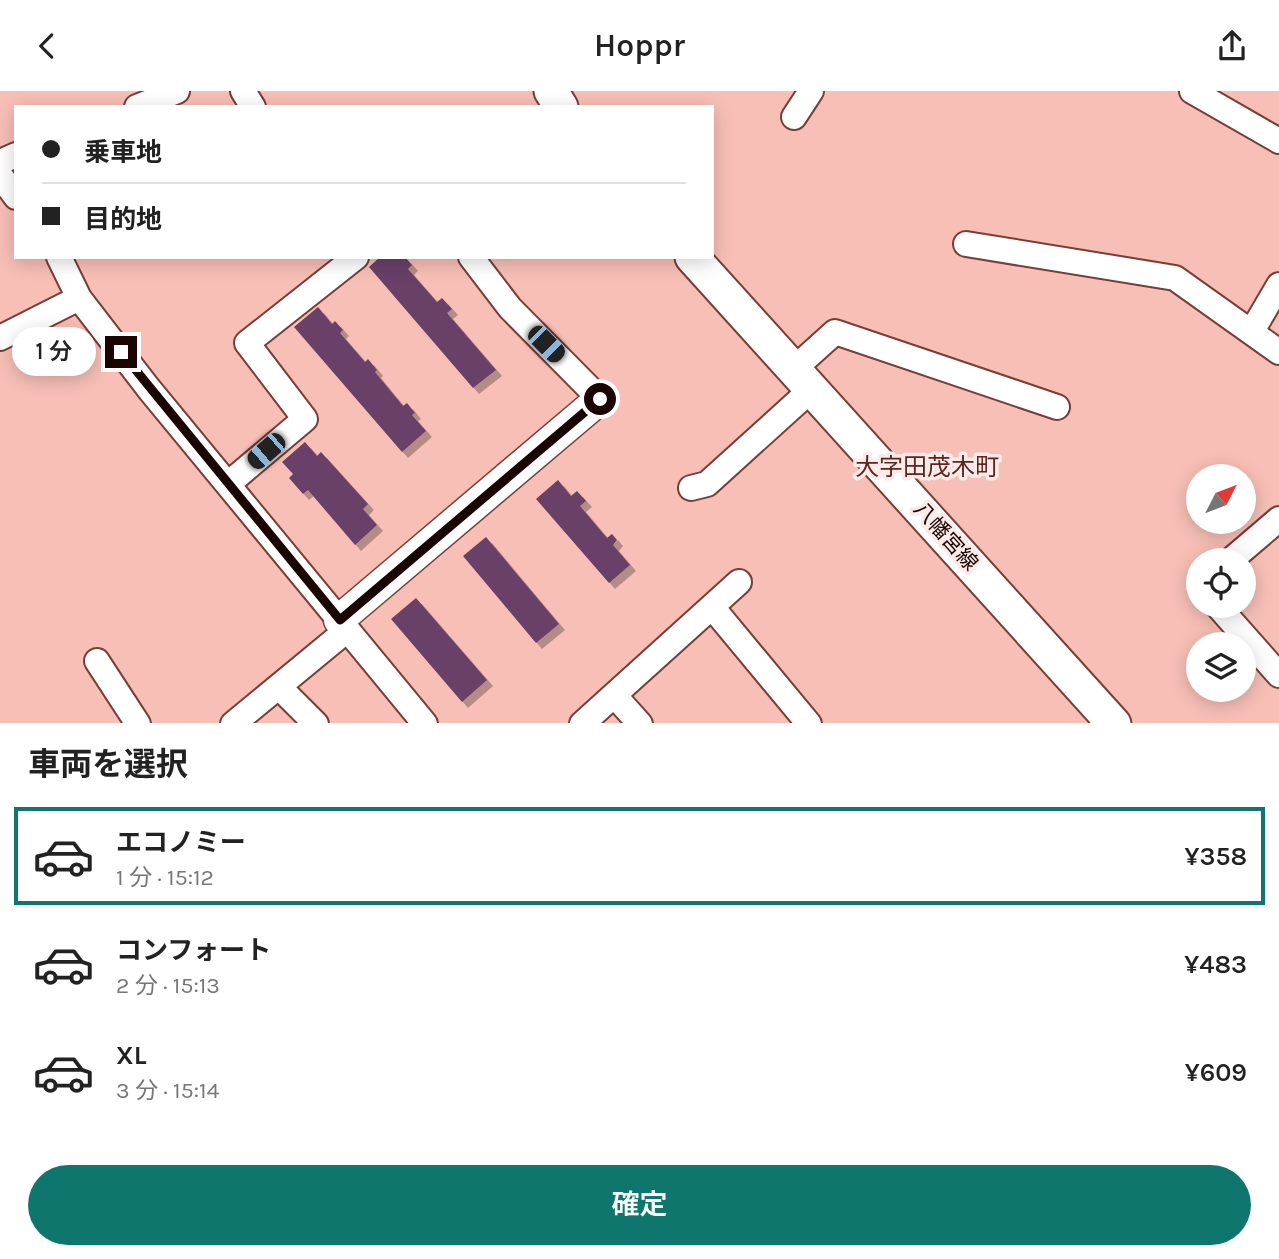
<!DOCTYPE html>
<html lang="ja">
<meta charset="utf-8">
<style>
:root{--surface:#fff;--page:#f2f2f2;--text:#222;--muted:#767676;--line:#e0e0e0;--accent:#0f766e}
body{margin:0;font-family:Karla,"Noto Sans JP",sans-serif;background:var(--page);color:var(--text);height:100vh;display:flex;flex-direction:column;font-size:26px;white-space:nowrap}
*{box-sizing:border-box;margin:0}
p{font-size:23px;color:var(--muted)}
.icon{flex:none;width:38px;height:38px;fill:none;stroke:currentColor;stroke-width:2;stroke-linecap:round;stroke-linejoin:round}
.map{position:relative;height:632px;overflow:hidden}
.drawer{display:flex;flex-direction:column;background:var(--surface);flex:1}
.drawer>*{flex:none}
.top-card{position:absolute;left:14px;top:14px;width:700px;height:154px;border-radius:0px;box-shadow:0 4px 18px #0003;display:grid;align-content:center;height:154px;padding:0 28px;background:var(--surface)}
.needle{width:46px;rotate:48deg}
.fabs{position:absolute;left:1186px;top:373px;display:grid;gap:14px}
.fabs a{display:grid;place-items:center;width:70px;height:70px;border-radius:50%;background:var(--surface);box-shadow:0 4px 18px #0003;font-size:35px}
.end{position:absolute;width:32px;height:32px;margin:-16px;border:9px solid #1a0503;background:#fff;box-shadow:0 0 0 4px #fff}
.from{border-radius:50%}
.bubble{position:absolute;height:49px;border-radius:24px;background:var(--surface);box-shadow:0 4px 18px #0003;font-size:23px;font-weight:600;line-height:49px;text-align:center}
.car{position:absolute;width:21px;height:42px;margin:-21px -10px;border-radius:9px;box-shadow:0 0 5px 2px #0007;background:linear-gradient(#222 24%,#8ab4d8 0 40%,#222 0 76%,#8ab4d8 0 86%,#222 0)}
.top-card b{display:flex;align-items:center;gap:24px;height:66px;font-size:26px}
.top-card b+b{border-top:2px solid var(--line)}
.top-card i{width:18px;height:18px;background:var(--text)}
ul{padding:0;list-style:none}
li{display:flex;align-items:center;gap:21px;height:98px;margin:0 14px 10px;padding:0 14px;border:4px solid transparent;border-radius:0px}
li div{flex:1}
li b{display:block;font-size:26px}
li em{font-style:normal;font-weight:600}
li.selected{border-color:var(--accent)}
li>.icon{width:63px;height:63px;stroke-width:1.5}
h2{padding:0 28px;font-size:32px;line-height:84px}
.cta{display:flex;gap:14px;margin-top:auto;padding:14px 28px}
.cta a{flex:1;height:80px;border-radius:42px;background:var(--accent);color:#fff;font-size:28px;font-weight:600;line-height:80px;text-align:center}
header{display:flex;justify-content:space-between;align-items:center;height:91px;padding:0 28px;background:var(--surface);font-size:32px;font-weight:600}
.map>svg:first-child{display:block}
</style>
<header><svg class="icon" aria-label="back" viewBox="0 0 24 24"><path d="M15 5l-7 7 7 7"/></svg>Hoppr<svg class="icon" aria-label="share" viewBox="0 0 24 24"><path d="M12 15V3M7 8l5-5 5 5M5 13v7h14v-7"/></svg></header>
<div class="map">
<svg width="1279" height="633" viewBox="0 0 1279 633">
<defs>
<filter id="shadow"><feDropShadow dx="6" dy="6" stdDeviation="0" flood-color="#0004"/></filter>
</defs>
<rect width="100%" height="100%" fill="#f7bfb6"/>
<path fill="#693f67" filter="url(#shadow)" d="M380,166H405L412,174L408,178L437,211L442,207L452,218L447,222L496,279L473,297L369,176Z
M318,216L332,233L335,230L343,239L340,242L365,271L368,268L377,279L375,281L403,315L407,312L415,322L412,324L426,340L402,361L294,236Z
M305,351L317,365L321,361L368,413L363,418L377,434L355,454L308,399L303,403L289,387L293,383L282,371Z
M558,389L571,405L577,400L586,410L580,415L607,447L612,443L617,449L613,454L630,474L609,492L536,408Z
M486,446L559,533L536,552L463,465Z
M416,507L487,589L462,611L391,528Z"/>
<g fill="none" stroke-linecap="round" stroke-linejoin="round">
<g stroke="#783d36" stroke-width="28">
<path id="minor" d="M243,0L253,16
M1192,0L1279,50
M137,16L177,0
M794,26L811,0
M0,71L16,64
M0,84L16,106
M966,153L1175,187L1279,261
M59,166L79,207L149,298L425,633
M471,166L510,217L600,308
M1252,240L1279,194
M0,247L79,207
M795,277L835,241L1057,316
M228,393L305,328L247,252L356,166
M691,397L707,393L813,297
M1231,469L1279,428
M1217,514L1279,584
M712,516L809,633
M97,570L138,633
M279,596L316,633
M614,604L640,633
M233,633L347,539
M582,633L739,491"/>
</g>
<g stroke="#783d36" stroke-width="33">
<path id="tertiary" d="M339,529L600,308"/>
</g>
<g stroke="#783d36" stroke-width="37">
<path id="secondary" d="M551,0L561,16
M692,166L1114,633"/>
</g>
<use href="#minor" stroke="#fff" stroke-width="24"/>
<use href="#tertiary" stroke="#fff" stroke-width="30"/>
<use href="#secondary" stroke="#fff" stroke-width="33"/>
</g>
<g fill="none" stroke-linecap="round" stroke-linejoin="round">
<path stroke="#1a0503" stroke-width="9" d="M121,261L340,529L600,308"/>
</g>
<g text-anchor="middle" dominant-baseline="central" stroke-width="7" stroke-linejoin="round" paint-order="stroke">
<g font-size="21" fill="#1a0503" stroke="#faebe9">
<text transform="translate(946 445) rotate(48)">八幡宮線</text>
</g>
<g font-size="24" fill="#5c251f" stroke="#faebe9">
<text x="927" y="376">大字田茂木町</text>
</g>
</g>
</svg>
<div class="fabs">
<a><svg class="needle" viewBox="-14 -14 28 28"><path d="M0-13l5 13h-10z" fill="#e53935"/><path d="M0 13l5-13h-10z" fill="#767676"/></svg></a>
<a><svg class="icon" aria-label="locate" viewBox="0 0 24 24"><circle cx="12" cy="12" r="6"/><path d="M12 2v4M12 18v4M2 12h4M18 12h4"/></svg></a>
<a><svg class="icon" aria-label="layers" viewBox="0 0 24 24"><path d="M12 4l9 5-9 5-9-5zM3 14l9 5 9-5"/></svg></a>
</div>
<i class="end from" style="left:600px;top:308px"></i>
<i class="end" style="left:121px;top:261px"></i>
<div class="bubble" style="left:12px;top:236px;width:84px">1 分</div>
<i class="car" style="left:546px;top:253px;rotate:135deg"></i>
<i class="car" style="left:266px;top:360px;rotate:229deg"></i>
<div class="top-card">
<b><i class="from"></i>乗車地</b>
<b><i></i>目的地</b>
</div>
</div>
<section class="drawer">
<h2>車両を選択</h2>
<ul>
<li class="selected"><svg class="icon" aria-label="car" viewBox="0 0 24 24"><path d="M5 17H2v-5l4-1 3-4h7l3 4 3 1v5h-3M9 17h6M6 11h13"/><circle cx="7" cy="17" r="2"/><circle cx="17" cy="17" r="2"/></svg><div><b>エコノミー</b><p>1 分 · 15:12</p></div><em>¥358</em></li>
<li><svg class="icon" aria-label="car" viewBox="0 0 24 24"><path d="M5 17H2v-5l4-1 3-4h7l3 4 3 1v5h-3M9 17h6M6 11h13"/><circle cx="7" cy="17" r="2"/><circle cx="17" cy="17" r="2"/></svg><div><b>コンフォート</b><p>2 分 · 15:13</p></div><em>¥483</em></li>
<li><svg class="icon" aria-label="car" viewBox="0 0 24 24"><path d="M5 17H2v-5l4-1 3-4h7l3 4 3 1v5h-3M9 17h6M6 11h13"/><circle cx="7" cy="17" r="2"/><circle cx="17" cy="17" r="2"/></svg><div><b>XL</b><p>3 分 · 15:14</p></div><em>¥609</em></li>
</ul>
<div class="cta"><a>確定</a></div>
</section>
